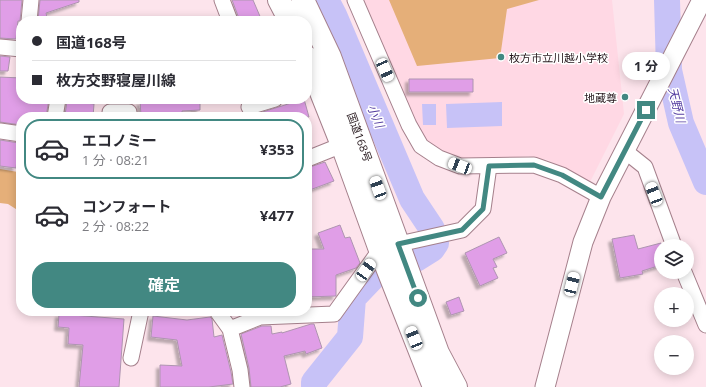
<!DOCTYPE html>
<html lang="ja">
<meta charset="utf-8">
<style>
:root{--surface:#fff;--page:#f2f2f3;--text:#2b2b33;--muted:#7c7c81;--line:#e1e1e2;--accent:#428882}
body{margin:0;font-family:"Open Sans","Noto Sans JP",sans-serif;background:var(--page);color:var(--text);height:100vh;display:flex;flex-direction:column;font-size:15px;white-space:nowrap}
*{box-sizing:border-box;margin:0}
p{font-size:13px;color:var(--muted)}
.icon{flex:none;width:22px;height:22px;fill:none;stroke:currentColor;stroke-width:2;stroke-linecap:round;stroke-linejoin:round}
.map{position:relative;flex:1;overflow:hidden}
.side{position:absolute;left:16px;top:112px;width:296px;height:204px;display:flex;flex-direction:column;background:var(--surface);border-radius:16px;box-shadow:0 2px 10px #0003}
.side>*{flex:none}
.banner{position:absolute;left:16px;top:16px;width:296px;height:88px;border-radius:16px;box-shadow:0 2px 10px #0003;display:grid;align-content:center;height:88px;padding:0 16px;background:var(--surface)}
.tools{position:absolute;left:654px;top:239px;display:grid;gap:8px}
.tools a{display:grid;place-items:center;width:40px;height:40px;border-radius:50%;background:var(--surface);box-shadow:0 2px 10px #0003;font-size:20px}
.end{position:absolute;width:18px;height:18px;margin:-9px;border:5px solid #428882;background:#fff;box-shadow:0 0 0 2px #fff}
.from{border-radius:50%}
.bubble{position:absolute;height:28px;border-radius:14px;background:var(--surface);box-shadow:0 2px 10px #0003;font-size:13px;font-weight:700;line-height:28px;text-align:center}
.car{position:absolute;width:12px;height:24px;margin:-12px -6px;border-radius:5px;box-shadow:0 0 3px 1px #0007;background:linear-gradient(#fff 24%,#345 0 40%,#fff 0 76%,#345 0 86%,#fff 0)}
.banner b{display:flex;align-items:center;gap:14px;height:38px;font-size:15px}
.banner b+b{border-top:1px solid var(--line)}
.banner i{width:10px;height:10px;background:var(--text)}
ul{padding:7px 0 0;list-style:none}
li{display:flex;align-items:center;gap:12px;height:60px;margin:0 8px 6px;padding:0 8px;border:2px solid transparent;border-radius:16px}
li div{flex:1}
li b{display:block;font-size:15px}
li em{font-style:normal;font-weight:700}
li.current{border-color:var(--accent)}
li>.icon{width:36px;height:36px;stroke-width:1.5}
.button{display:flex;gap:8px;margin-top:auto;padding:8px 16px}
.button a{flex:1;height:46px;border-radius:16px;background:var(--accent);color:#fff;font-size:16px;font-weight:700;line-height:46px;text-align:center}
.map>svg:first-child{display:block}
</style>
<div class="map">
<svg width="706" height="387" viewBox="0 0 706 387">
<defs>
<filter id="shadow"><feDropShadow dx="-3.5" dy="3.5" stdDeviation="1" flood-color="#0004"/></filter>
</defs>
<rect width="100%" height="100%" fill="#fde4ec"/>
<path fill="#ffd8e4" d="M360,0H612L624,114L589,184L548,160L528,156L460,163L425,145Z"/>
<path fill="#e5af79" d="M389,0H539L507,9L500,58L417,66Z
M21,152V209L19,211L8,204L0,203V169L18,172Z"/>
<path fill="#c7c2f7" d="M502,102V126L447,128L446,104Z
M422,104H436V125H423Z"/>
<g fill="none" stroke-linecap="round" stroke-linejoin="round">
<path stroke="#c7c2f7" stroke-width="26" d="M326,0L334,15L412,199L432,229
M667,0L669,70L681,123L706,182
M416,259L432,249L436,243
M314,387V382L350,337L353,298L374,276"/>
</g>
<path fill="#e09ee7" stroke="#ae95b0" filter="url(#shadow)" d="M0,0H22L20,21H18L16,39L0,38Z
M40,0H79V2L46,13L48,21H38Z
M232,0H253L262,21H240Z
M0,56L10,57L8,71H0Z
M0,77L21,78V99H49L46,117H21V125L0,122Z
M409,79H473V92H409Z
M160,99H200V110L182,111V113L141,115L140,102H160Z
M304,99L309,117H253V115Z
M67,101L94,104L93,117L65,115Z
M0,140L19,143L16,168L0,166Z
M325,162L334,181L307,191V168Z
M340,225L345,238L350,237L360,263L356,268L336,275V296L307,297V249H324L318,233Z
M634,235L638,249L661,243V265L642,271L643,274L620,278L612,239Z
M499,237L507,253L493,259L497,267L493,268L498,278L480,286L465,253Z
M459,297L464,311L451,315L446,302Z
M59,314L124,319L119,387H79L83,345L68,344L69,328L58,327Z
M153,316L187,320L210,317L212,319L214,337L222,335L231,372L233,384L209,387H160V365L182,366L177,340L151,337Z
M311,324H314L322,348L306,354L305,351L284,356L291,384L280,387H251L249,368L241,334L262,326H271L272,334L282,332V333Z"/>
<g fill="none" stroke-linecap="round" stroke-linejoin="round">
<g stroke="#a5808c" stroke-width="17">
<path id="minor" d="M222,0L230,21
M355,0L409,125L421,146L439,158L460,166L534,165L562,175L601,197
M29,21L31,0
M0,47L21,49
M249,107L275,99
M110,112H129V117
M55,117L58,99
M0,131L21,134
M625,151L645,167L674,246
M307,159L342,145
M684,272L706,325
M217,311L230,329
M131,358L141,311
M242,387L240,370L230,329L260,317L334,314L380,250L399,244L462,230L483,209L489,166"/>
</g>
<g stroke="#a5808c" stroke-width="21">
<path id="major" d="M545,387L583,242L601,197L702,0"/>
</g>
<g stroke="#a5808c" stroke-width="24">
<path id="highway" d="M279,0L290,21
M303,0L330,57L438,353L456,387
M307,57L342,145L380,250L434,387"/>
</g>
<use href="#minor" stroke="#fff" stroke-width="15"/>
<use href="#major" stroke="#fff" stroke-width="19"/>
<use href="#highway" stroke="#fff" stroke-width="22"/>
</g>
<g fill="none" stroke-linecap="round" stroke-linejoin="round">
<path stroke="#428882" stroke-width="5" d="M418,298L398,244L462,230L483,209L489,166L534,165L562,175L601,197L646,110"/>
</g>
<g fill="#428882" stroke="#fff" stroke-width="1.5">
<circle cx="501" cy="57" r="4"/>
<circle cx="625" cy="97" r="4"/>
</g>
<g text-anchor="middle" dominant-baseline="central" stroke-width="3" stroke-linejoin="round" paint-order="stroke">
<g font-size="11" fill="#25171c" stroke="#fff" text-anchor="start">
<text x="509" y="57">枚方市立川越小学校</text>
<text x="617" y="97" text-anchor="end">地蔵尊</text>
</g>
<g font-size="11" fill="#25171c" stroke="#fff">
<text transform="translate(360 137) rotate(70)">国道168号</text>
</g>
<g font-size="12" font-style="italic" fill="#543da0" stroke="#fff">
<text transform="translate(677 105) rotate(76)">天野川</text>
<text transform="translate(376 116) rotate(67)">小川</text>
</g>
</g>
</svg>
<div class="tools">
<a><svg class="icon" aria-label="layers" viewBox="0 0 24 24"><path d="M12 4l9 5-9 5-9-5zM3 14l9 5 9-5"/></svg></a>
<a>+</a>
<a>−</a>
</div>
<i class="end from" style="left:418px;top:298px"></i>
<i class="end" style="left:646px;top:110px"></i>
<div class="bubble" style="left:622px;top:52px;width:48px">1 分</div>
<i class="car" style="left:385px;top:70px;rotate:156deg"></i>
<i class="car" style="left:460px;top:166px;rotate:291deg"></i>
<i class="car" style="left:378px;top:188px;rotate:340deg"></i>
<i class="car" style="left:654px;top:194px;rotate:339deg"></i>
<i class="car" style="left:366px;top:270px;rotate:35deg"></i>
<i class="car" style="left:572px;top:284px;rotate:14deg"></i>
<i class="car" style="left:414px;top:338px;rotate:338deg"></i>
<div class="banner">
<b><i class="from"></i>国道168号</b>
<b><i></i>枚方交野寝屋川線</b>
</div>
<section class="side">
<ul>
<li class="current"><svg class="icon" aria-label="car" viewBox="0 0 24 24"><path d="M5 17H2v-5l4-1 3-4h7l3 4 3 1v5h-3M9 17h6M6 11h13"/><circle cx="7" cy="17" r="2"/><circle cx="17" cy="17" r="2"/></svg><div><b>エコノミー</b><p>1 分 · 08:21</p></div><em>¥353</em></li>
<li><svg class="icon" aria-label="car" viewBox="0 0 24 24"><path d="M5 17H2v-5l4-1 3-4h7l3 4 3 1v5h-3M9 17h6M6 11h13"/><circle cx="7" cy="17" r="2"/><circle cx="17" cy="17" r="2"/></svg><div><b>コンフォート</b><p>2 分 · 08:22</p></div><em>¥477</em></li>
</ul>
<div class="button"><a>確定</a></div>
</section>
</div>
